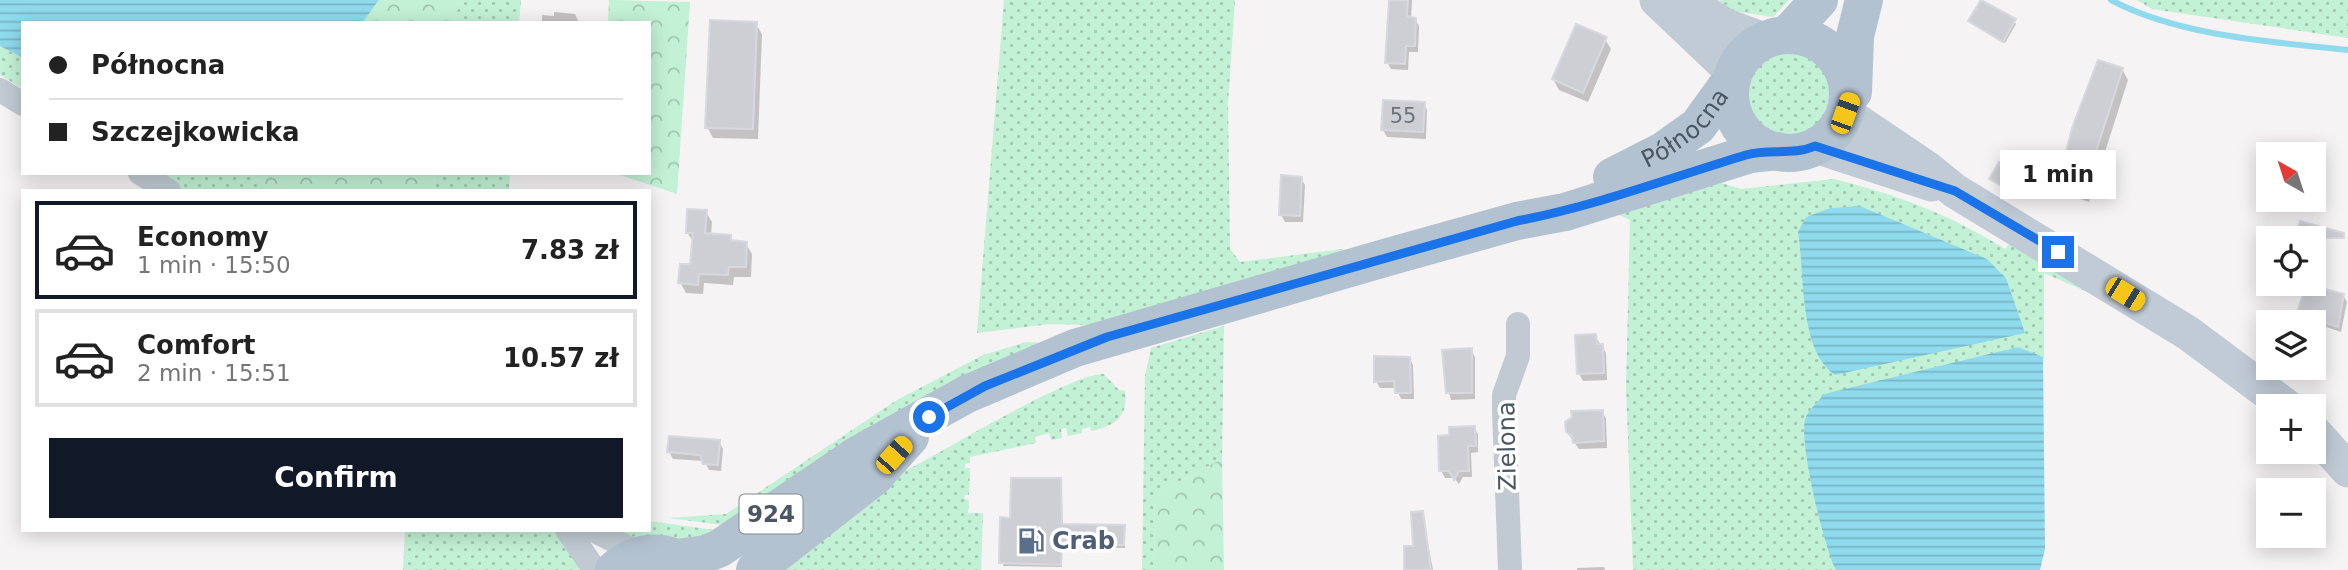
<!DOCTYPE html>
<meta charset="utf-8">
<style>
:root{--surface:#fff;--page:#f2f2f2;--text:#222;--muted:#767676;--line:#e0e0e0;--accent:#111827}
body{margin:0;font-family:"DejaVu Sans",sans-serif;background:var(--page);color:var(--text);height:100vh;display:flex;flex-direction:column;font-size:26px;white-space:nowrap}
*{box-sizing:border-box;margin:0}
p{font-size:23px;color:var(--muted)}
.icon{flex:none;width:38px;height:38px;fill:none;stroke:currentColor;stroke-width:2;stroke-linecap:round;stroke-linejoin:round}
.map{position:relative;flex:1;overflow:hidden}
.sheet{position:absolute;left:21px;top:189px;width:630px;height:343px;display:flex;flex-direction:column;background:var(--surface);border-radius:0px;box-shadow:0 4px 18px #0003}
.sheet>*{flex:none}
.hud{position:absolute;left:21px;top:21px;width:630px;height:154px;border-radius:0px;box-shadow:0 4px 18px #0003;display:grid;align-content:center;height:154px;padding:0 28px;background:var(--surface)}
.needle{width:46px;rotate:321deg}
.tools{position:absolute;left:2256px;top:142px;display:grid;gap:14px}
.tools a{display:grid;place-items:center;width:70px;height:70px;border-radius:0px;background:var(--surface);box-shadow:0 4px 18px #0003;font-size:35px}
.end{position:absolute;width:32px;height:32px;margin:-16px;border:9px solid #1a73e8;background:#fff;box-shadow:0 0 0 4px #fff}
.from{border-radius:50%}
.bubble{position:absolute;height:49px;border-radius:0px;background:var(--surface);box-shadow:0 4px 18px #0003;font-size:23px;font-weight:700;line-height:49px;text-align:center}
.car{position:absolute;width:21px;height:42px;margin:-21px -10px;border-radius:9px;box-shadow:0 0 5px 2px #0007;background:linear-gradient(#f5c518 24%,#345 0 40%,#f5c518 0 76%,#345 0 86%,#f5c518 0)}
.hud b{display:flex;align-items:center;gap:24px;height:66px;font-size:26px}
.hud b+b{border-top:2px solid var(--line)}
.hud i{width:18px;height:18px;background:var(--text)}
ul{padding:12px 0 0;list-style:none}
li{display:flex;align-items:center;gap:21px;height:98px;margin:0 14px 10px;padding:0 14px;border:4px solid var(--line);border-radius:0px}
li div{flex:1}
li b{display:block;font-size:26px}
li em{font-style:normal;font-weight:700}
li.on{border-color:var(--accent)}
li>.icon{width:63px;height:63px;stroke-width:1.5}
.primary-button{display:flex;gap:14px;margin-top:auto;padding:14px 28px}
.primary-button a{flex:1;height:80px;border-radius:0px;background:var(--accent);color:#fff;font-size:28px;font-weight:700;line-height:80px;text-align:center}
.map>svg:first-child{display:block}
</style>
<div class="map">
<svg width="2348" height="570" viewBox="0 0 2348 570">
<defs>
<pattern id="grass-dots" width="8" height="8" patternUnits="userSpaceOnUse" patternTransform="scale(1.75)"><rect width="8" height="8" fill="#c3f1d5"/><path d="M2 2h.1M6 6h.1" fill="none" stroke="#a0c6b0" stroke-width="1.8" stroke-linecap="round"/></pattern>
<pattern id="forest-crowns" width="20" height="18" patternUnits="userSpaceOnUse" patternTransform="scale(1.75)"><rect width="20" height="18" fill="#c3f1d5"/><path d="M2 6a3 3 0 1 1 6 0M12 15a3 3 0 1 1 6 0" fill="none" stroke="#a0c6b0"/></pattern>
<pattern id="water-rules" width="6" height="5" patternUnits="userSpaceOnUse" patternTransform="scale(1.75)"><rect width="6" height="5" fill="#90daee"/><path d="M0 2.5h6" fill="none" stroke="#78b4c4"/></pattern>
</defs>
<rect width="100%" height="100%" fill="#f5f3f3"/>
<path fill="url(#grass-dots)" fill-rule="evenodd" d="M461,0H521L519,23H453Z
M1004,0H1235L1228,103L1230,249L1240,262L1343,249L1340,261L1089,325L1050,324L977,333Z
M1718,0H1789L1773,17L1733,11Z
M2137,0H2348V38L2152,9Z
M0,46L23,58V89L0,75Z
M1747 95a43 43 0 1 1 86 0a43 43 0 1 1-86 0Z
M142,173H246L277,191H164Z
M436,173H510L509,191H433Z
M1834,179C1898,195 1949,214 2005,249L2016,236L2094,295L2044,273V359L2018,347L1804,436L1836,570H1633L1626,387L1630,220L1617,214L1721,183L1741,189ZM1860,206L1986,259L2001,273L1804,270L1799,231L1806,217L1830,208Z
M1224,326L1222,459L1155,494L1154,570H1142L1145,376L1151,348Z
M1026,342L1043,343L723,525L668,518L726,514L897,400L983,355Z
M1104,374L1119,390L1125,391C1129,417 1114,426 1091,431L1090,427L1082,429V433L1068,436L1066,428L1061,429L1062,438L1051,440L1049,433L1035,437L1036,443L970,457V463L965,464V468H970L969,495H965L964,499L969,500L968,513H983L981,570H781L902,469L907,470C943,452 1073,372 1104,374Z
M649,521L715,530L687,541L625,536L613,530H649Z
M405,530H553L582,570H403Z"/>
<path fill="url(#forest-crowns)" d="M379,0H461L453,23H362Z
M609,0L690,2L677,194L614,173H649V23H608Z
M246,173H436L433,191H277Z
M1222,459L1224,570H1154L1155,494Z"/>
<path fill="url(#water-rules)" d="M0,0H379L362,23H23V58L0,46Z
M1860,206L1987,259L2006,278L2025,333L1835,375C1798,350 1805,273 1798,232L1806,217L1830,208Z
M2018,347L2043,357L2045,549L2040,570H1836C1824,547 1799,443 1805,420C1807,411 1818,402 1824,394Z"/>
<path fill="#0003" d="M1391,0H1412L1411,19H1415L1419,26L1418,52H1409L1408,70L1391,69L1387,62Z
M554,12L575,14L579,23H542V15L554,16Z
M1970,21H2014L2016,24L2005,43Z
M756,24L762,34L758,139L713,138L707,127Z
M1605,39L1611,49L1588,102L1559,90L1553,79Z
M2122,69L2128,80L2089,202L2057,191L2051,180Z
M1424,104L1427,110L1426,139L1387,137L1383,130Z
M2018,176L2020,179L2012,193L1991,179Z
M1301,178L1305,185L1303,222H1285L1281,215Z
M706,212L712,222L711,235L730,237L733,242L746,244L752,254L751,277H734L733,285L704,283L703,294L686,293L680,282L692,265L694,243L687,232Z
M2321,234L2314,262V238H2297Z
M2308,284L2343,295L2347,302L2341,332L2303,319L2299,313Z
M1595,336L1606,353L1607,380L1583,381L1579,374L1577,337Z
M1471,350L1475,357V399L1451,400L1443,372V351Z
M1409,358L1413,365L1414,399H1401L1396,388H1380L1376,381Z
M1602,412L1606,418L1607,448L1579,449L1567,432Z
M1474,428L1478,434V452L1471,453L1472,477H1463L1459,484L1454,478H1445L1441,471L1451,437Z
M719,442L723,449L721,471L709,470L704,461L673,459L669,452Z
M1060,480L1063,526L1124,527L1125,548L1062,547V567L1003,566L1012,520Z
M1422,512L1433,570H1406L1415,547Z
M1604,567L1605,570H1577V568Z"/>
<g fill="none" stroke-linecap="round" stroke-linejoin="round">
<path stroke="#90daee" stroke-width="6" d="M2111,0C2179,36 2272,42 2348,50"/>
</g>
<path fill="#cdcfd5" stroke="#d7d9de" stroke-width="2" d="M1389,0H1408L1407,16L1416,18L1415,46H1406L1405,64L1385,63Z
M1981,0L2016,19L2003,42L1968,21Z
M710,20L757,22L753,129L705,128Z
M1576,24L1607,37L1583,93L1552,79Z
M2098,60L2123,68L2083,192L2049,181L2056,158L2064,160L2072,128Z
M1383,100L1425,102L1423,132L1381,130Z
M1999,162L2020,175L2010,191L1989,179Z
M1281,175L1302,177L1300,216L1279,215Z
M687,209L707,210L705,233L731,235V240L747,242L746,267H729L728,275L699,274L698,285L678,283L680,264H690L693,233H686Z
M2300,221L2344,233V238H2295Z
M2306,284L2344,294L2338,327L2297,313Z
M1596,334L1597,344H1603L1604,373L1577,374L1575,335Z
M1472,348V393H1446L1442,350Z
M1374,356L1410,357L1411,393H1395L1394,381L1374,382Z
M1603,410L1604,441L1573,443L1572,436L1566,432L1565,422L1572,417L1571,411Z
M1475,426L1476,446H1468L1469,471H1459L1454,480L1449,471H1439L1438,436L1449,435V427Z
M669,436L720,440L718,465L703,464L700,455L667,452Z
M1011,478H1061L1062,524L1125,525L1124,545L1062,544L1061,565L999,563L1000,517L1010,518Z
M1423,511L1431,570H1404V546H1413L1411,512Z"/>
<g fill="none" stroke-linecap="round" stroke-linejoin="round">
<path stroke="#c1cad2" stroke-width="24" d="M0,90L23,104
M140,173L169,191
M567,530L595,570
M593,530L642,555
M1510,570L1504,411V395L1518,356V324"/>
<path stroke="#c1cbd6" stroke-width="35" d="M1657,0L1734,73
M1683,0L1726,26L1764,40
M1845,113L1928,169L1955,191L2188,333L2286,406
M1816,146L1932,184
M2314,432L2348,470"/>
<g stroke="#b3c2d1" stroke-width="38">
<path d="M1787,35L1819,0"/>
<circle cx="1789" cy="94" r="59"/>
<path d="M1853,92L1855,36L1864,0"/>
<path id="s1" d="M1612,177L1663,151L1698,126L1732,79"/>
<path d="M677,558L706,554L720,548L859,454L967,394L1075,348L1388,257L1517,221L1565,212L1750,154L1777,151"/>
<path d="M614,570C638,549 669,547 693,570"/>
<path d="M755,570L874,477L910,437"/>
</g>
</g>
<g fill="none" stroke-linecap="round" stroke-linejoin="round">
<path stroke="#1a73e8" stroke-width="9" d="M929,417L985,386L1107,337L1517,221C1595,206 1670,178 1746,155C1769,148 1793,156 1815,146L1955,191L2058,252"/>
</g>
<defs>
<g id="fuel-bare" transform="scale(2.1)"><path d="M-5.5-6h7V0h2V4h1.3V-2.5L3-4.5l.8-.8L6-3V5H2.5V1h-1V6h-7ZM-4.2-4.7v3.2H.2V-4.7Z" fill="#5c6f8a" stroke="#fff" stroke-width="2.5" paint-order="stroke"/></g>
</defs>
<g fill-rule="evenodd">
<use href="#fuel-bare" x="1031" y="541"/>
</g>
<g text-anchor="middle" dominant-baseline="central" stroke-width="7" stroke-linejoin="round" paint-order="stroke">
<g font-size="21" fill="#6b747e">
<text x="1403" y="116">55</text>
</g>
<rect fill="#fff" stroke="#808990" stroke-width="2" x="739.5" y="494.5" width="63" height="39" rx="5"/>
<g font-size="23" font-weight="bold" fill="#4a5661">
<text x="771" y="514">924</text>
</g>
<g font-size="24" fill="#4a5661" stroke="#fff">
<text stroke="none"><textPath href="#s1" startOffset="89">Północna</textPath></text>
<text transform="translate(1507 446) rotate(-91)">Zielona</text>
</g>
<g font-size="24" font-weight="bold" fill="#4e5e75" stroke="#fff" text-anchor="start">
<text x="1052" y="541">Crab</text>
</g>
</g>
</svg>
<div class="tools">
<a><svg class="needle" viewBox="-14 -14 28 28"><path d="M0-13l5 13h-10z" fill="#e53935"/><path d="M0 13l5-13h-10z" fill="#767676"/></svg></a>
<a><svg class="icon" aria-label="locate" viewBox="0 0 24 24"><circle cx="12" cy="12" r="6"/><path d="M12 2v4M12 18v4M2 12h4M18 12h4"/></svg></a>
<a><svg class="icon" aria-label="layers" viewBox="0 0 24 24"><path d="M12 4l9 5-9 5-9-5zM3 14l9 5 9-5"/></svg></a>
<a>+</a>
<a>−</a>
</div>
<i class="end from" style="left:929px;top:417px"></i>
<i class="end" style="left:2058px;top:252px"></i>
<div class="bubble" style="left:2000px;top:150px;width:116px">1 min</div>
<i class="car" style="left:1845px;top:113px;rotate:20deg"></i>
<i class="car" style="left:2125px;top:294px;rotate:122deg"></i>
<i class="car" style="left:894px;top:455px;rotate:42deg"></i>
<div class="hud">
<b><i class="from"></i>Północna</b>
<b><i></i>Szczejkowicka</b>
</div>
<section class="sheet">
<ul>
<li class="on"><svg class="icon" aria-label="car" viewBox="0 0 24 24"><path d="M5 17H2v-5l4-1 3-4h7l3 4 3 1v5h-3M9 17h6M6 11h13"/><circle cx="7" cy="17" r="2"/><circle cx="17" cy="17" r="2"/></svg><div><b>Economy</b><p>1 min · 15:50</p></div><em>7.83 zł</em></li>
<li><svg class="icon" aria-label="car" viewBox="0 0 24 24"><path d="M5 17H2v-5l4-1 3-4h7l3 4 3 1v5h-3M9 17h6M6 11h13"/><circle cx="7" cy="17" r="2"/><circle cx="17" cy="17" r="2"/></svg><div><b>Comfort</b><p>2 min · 15:51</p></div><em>10.57 zł</em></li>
</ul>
<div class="primary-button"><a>Confirm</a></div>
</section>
</div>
